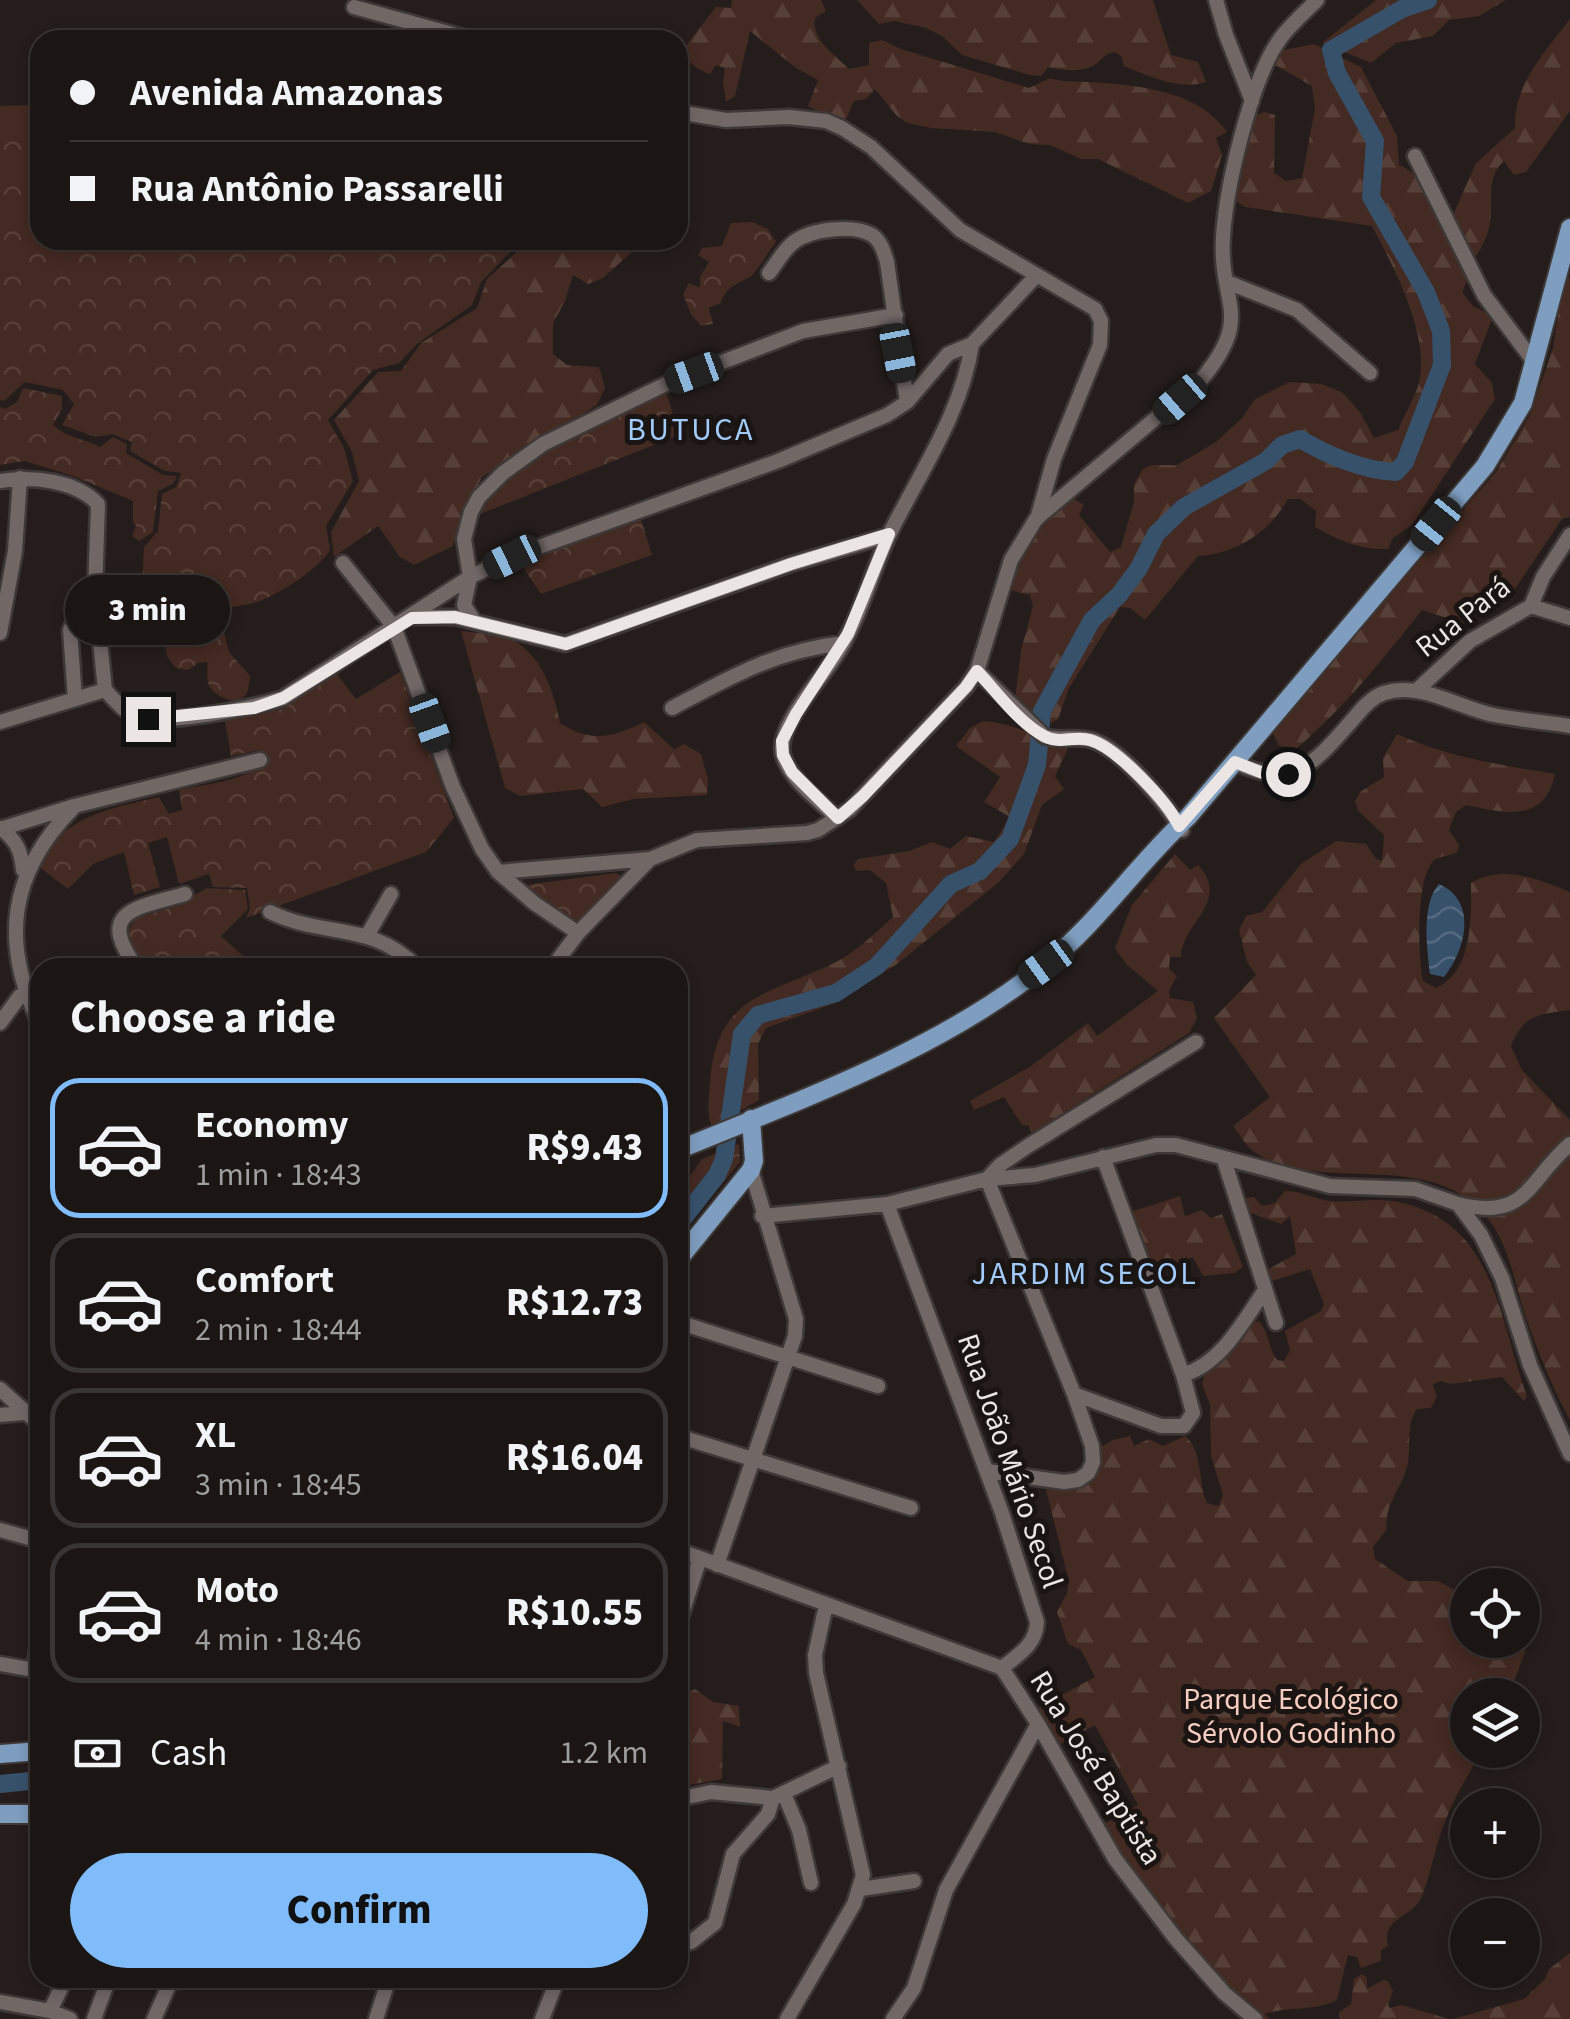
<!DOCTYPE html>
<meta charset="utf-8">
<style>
:root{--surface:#1b1614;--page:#241f1d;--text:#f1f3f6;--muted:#a09fa0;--line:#393534;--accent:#81bcfa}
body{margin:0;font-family:"Source Sans 3",sans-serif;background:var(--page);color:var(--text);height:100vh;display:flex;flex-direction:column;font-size:38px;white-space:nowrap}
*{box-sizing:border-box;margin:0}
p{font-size:32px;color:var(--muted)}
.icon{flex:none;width:55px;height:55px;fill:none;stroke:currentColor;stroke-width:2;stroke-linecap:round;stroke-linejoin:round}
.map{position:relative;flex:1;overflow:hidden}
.sheet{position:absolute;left:30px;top:958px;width:658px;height:1030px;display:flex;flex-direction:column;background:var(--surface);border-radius:30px;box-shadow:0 5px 15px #0003,0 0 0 2px var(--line)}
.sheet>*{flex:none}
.banner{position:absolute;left:30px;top:30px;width:658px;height:220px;border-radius:30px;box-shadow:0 5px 15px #0003,0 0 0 2px var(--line);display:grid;align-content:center;height:220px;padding:0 40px;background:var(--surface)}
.tools{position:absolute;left:1450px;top:1568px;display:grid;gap:20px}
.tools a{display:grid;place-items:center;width:90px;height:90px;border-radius:50%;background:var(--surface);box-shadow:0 5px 15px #0003,0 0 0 2px var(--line);font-size:50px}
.end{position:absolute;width:45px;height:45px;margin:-22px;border:12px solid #ebe6e4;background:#111;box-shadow:0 0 0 5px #111}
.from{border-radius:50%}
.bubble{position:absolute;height:70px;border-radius:35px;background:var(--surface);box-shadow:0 5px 15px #0003,0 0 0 2px var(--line);font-size:32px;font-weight:800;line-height:70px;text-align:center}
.car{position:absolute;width:30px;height:60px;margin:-30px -15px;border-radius:12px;box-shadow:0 0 8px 2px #0007;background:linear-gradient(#222 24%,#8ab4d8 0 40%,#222 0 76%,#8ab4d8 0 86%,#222 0)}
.banner b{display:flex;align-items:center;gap:35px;height:95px;font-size:38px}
.banner b+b{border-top:2px solid var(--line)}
.banner i{width:25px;height:25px;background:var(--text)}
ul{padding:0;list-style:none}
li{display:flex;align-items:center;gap:30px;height:140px;margin:0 20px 15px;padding:0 20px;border:5px solid var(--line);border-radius:30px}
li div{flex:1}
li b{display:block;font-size:38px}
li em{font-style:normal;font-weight:800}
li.current{border-color:var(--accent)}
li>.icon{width:90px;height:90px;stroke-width:1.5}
h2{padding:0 40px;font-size:45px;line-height:120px}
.pay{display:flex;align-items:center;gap:25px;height:110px;padding:0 40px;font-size:38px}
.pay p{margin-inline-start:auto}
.primary-button{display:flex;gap:20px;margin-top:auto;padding:20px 40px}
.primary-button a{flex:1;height:115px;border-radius:60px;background:var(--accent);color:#111;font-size:40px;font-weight:800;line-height:115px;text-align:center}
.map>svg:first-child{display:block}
</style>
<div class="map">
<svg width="1570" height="2019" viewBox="0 0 1570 2019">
<defs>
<pattern id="forest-firs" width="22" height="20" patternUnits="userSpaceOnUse" patternTransform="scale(2.5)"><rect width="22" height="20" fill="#432a22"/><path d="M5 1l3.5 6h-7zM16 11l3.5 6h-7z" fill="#553f37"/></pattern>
<pattern id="park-crowns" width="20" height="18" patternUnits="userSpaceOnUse" patternTransform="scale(2.5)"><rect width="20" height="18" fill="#432a22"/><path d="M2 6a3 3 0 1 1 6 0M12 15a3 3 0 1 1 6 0" fill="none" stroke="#553f37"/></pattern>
<pattern id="water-waves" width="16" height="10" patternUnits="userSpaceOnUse" patternTransform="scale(2.5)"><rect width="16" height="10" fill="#38516b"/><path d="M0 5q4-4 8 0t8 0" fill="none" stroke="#556a80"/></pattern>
</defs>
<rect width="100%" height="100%" fill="#241d1b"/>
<path fill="url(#forest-firs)" d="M732,0H821L826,11L815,18C811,40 835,55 849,69L869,65V43L882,40L901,49L1029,88L1050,78C1065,83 1074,81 1089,82C1136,85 1199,90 1227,132L1216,138L1222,155L1211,191L1188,203L1098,159H1081L1050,145L1029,144L995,132L931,128L907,123L896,115L875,89L866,99L854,101L844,124L808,106L818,80L796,68L750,31L735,96L726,102L723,82L725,68L716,65L710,74C695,68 688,64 685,47L716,7L731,8Z
M857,0H1153L1171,55L1198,62L1206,82C1180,91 1149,76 1124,66L1121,56L1114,52C1102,55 1102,61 1093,66C1079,73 1062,70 1048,67L1041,76L1030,75L962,55L942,36L926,28L894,21L879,24Z
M1376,0H1506L1479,16L1449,20L1433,36L1396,43L1371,63L1322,43Z
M1570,19V111L1526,172L1514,175L1504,161C1485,178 1494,201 1490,223C1488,236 1481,250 1473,260L1453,215L1476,163L1515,128C1513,85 1545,52 1570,19Z
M1314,44L1361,67L1397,136L1399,165C1429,175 1456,242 1471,271L1462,292L1473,306L1493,316L1475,364L1492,383L1495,399L1412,525L1393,538L1388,549C1359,550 1340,541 1315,527L1316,511L1300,499H1288C1270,532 1236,554 1198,556L1145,620L1130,608L1120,607L1069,688L1058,719L1048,725L1038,723L1015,700L1021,650L1033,606L1030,595L1010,590C1016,553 1045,521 1073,498L1084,505L1079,515L1110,552L1121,547L1134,502V484L1143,469L1151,465H1177L1216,442L1242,418L1255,399L1289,382L1322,384L1343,393L1360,412L1374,438L1398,430C1404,415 1413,401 1418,386C1432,338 1394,268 1372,226L1245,207L1236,201L1255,115L1265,112L1275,115L1274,173L1286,181L1302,178L1315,109L1312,86L1275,65L1284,50Z
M530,240H645L603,278L588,284L573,275L565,301L553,323V354L567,365L599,367L605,388L597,405L482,477L461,516L453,546L414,565L400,557L378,526L334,557L331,532L359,481L352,452L334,420L378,372L401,371L421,343L477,308L487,279Z
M1564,276L1570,278V517L1562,519L1515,589L1465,624L1422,610C1383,659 1345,707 1297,748L1279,746L1272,731L1496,472L1530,415L1553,348Z
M461,631C475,633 495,633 508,638C541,652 554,691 560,723C591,743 612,738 644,722L674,749L684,744L701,754L708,779L707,795L633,799L602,807L583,789L520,796L505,788Z
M983,721C1015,723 1038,738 1069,746L1055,776L1064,789L1042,805L1024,854L999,882L897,964L835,1003L766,1028L758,1044L759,1100L712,1127C706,1113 709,1097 710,1082C716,996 767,995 832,964C855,953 874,934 893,917L886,883L870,870L857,871L853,866L858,859L909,851L932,842L950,849L966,836L994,842L1010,817L984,802L1000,777L956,746L970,728Z
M1397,734C1447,757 1501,765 1555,774C1545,824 1503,813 1466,805L1456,812L1449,830L1459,845L1458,851C1450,857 1443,855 1436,859C1415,872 1418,959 1423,981L1436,988C1473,971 1471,918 1471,883C1502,864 1539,879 1570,892V1010C1539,1014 1523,1015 1511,1046L1522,1070L1570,1120V1420C1551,1386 1538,1351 1525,1315C1512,1275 1509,1236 1476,1206C1418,1152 1319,1192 1257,1154C1247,1148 1240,1135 1233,1126L1270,1097L1214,1018L1256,975L1247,962L1239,930L1246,916L1262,912L1301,864L1336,841L1366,844L1376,859L1382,861L1384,835L1358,811L1355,801L1360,792L1384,777L1383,758Z
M1175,854L1190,870L1198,865C1232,901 1181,924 1181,957H1170L1169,969L1177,976L1169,991L1170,998L1193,1002L1197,1018L1189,1033L1032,1133L1028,1125H1022L1004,1097L974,1110L970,1101L1031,1066L1088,1023L1097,1036L1158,991L1126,964L1115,948L1132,905Z
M1285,1191C1302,1191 1314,1199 1330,1201C1350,1203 1372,1198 1392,1201C1494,1217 1498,1316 1527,1396L1524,1401L1502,1377L1451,1384L1440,1381L1433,1385L1437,1397L1431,1408L1417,1409C1406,1424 1411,1444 1408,1463C1404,1485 1383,1506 1387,1529L1373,1547L1375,1559L1408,1581H1438L1467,1597L1468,1640H1522L1525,1652L1509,1695H1468V1750H1482C1470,1773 1455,1795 1446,1819C1436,1843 1432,1869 1423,1894C1414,1919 1381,1916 1388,1946L1381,1950V1961L1361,1968L1357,1957L1348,1955L1337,2000C1313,2012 1289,2006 1264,2014L1270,2019H1261C1197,1964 1147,1896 1101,1826L1138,1805L1095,1725L1055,1747L1032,1711L1095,1677L1081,1650L1068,1644L1057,1612L1067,1593L1069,1581L1046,1490L1072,1489L1092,1476L1098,1449L1113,1440L1130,1436L1134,1446L1149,1439L1163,1446L1185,1436C1204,1452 1197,1481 1207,1503L1219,1506L1223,1495L1211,1456L1210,1405L1202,1384L1205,1373L1242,1337L1251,1323L1259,1321C1270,1334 1268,1348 1277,1360L1284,1361L1290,1350L1285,1331L1321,1311L1324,1304L1310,1269L1268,1282L1263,1272L1296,1254L1290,1216L1281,1224L1251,1213L1244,1220L1238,1199L1254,1197L1262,1206L1275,1203Z
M1180,1196L1185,1216L1202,1210L1211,1218L1222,1214L1243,1267L1234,1273L1203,1276L1193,1257L1151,1275L1127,1213Z
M695,1689L713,1702L739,1706L740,1727L723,1721L722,1779L678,1787V1694Z
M1570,1953V2019H1453L1524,1999L1545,1979L1549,1969Z
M1362,1974L1367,1978V1989L1383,1980L1388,1981L1393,1991L1388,2005L1390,2008L1402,2005L1449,2019H1340L1339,2012L1351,2004L1354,1979Z"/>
<path fill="url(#park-crowns)" d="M40,105V240H522L481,282L472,305L417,344L399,363L373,370L328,420L344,448L353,481L326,526L330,550C318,570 273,599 250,604C220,610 208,605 187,633L160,617L152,630L140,632L144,547L158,531L162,494L176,487L181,473L165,471L130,451L132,442L112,434L96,437L62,425L74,404L63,390L25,382L4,401L0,400V106Z
M752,222L768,229L776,242C768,252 760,268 751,276C738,285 726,285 721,303L709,308L713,324L701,326L691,314L683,294L689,283L700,288V277L709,262L698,255L702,248L722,246L731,223Z
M23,388L62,396V409L53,425C67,438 83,438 100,447L113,437L127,444L126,453L163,475L177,476L173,484L158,491L153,532L139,541L132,536L136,526L133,522V501L73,476L25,461L0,465V407L5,409L17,402Z
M666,391L679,435L475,516L489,491L555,444Z
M640,516L652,555L541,594L518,560Z
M203,617H220L229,652L250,676C250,678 248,691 247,693C239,707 216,698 210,687C205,680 209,671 207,662L198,663L188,670L176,668L167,656L166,647L154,645L152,633L159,624L189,639Z
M400,672L454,818L426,852L246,918L250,909L247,888L213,887L209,874L179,884L167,837L148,843L160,887L134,895L124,852L93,864L68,889L34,863C69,816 103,810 159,797L169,814L182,810L179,790C203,784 254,782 265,757L259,750L231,756L225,721L282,709L336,673L356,699Z
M615,873L623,876L575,925L524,890L526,885Z
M207,888L245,890L248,909L221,936L255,967H146L135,952L128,932L134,919L176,906Z
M739,1144L740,1162L678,1237V1193L702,1159Z"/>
<path fill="url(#water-waves)" d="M1439,884C1478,901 1466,950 1444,977L1430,974C1427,949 1421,904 1439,884Z"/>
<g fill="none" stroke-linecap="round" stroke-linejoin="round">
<path stroke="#38516b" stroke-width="18" d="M678,1225L717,1175L724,1159L742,1034L758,1015L836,993L877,966L951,884L980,871L1010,839L1037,765L1042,711L1092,620L1119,595L1139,568L1156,534L1184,507L1266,461L1282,445L1300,439C1327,455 1364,471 1396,472L1405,462L1442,365L1441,331L1426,292L1371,197L1375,141L1337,73L1331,50L1402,9L1428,0
M0,1784L40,1780"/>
<g stroke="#3e3837" stroke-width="19">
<path id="minor" d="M1216,0L1226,35L1252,101
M354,7L474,40
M678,112L726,120L789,117L826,121L842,128L871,147L960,230L1095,309L1101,321L1100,345L1054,459L1037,519
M1415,156L1484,295L1535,363
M769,273C777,263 784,249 794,242C811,229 853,224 872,235C881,241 884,252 887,262L907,402
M1227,282L1297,310L1370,373
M972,344L1037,275
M0,481C32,476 75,480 98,504L95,592L105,690
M343,563L394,627L453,787L482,849L498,872L534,903L578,933
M1531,606L1570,618
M412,617H455L565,644L791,564L889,535
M474,621L464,605L470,577L464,539L471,512L479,497L503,473L543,444L670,382L803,331L896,315
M0,633L15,551L20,478
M977,671L1044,736C1061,742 1075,735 1091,740C1120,748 1167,804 1182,830
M1417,690L1470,641L1531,606L1543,577L1570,535
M75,699L70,630L73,624L97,616
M672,708C732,676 775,651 844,643
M0,722L105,690C114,699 123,711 135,716C161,727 255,707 283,698L470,577L511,557L778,461L887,415L907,402L948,354L972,344
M1235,762C1295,792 1317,760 1355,717C1363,707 1372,697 1384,693C1421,681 1458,708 1494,715C1519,720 1545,722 1570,726
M837,818C820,801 790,780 783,755C775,728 821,679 835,657C861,618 871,572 891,531C921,471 962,412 972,344
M1,828C16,841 21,849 23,870
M0,829L74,806L260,760
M498,872L650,859
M270,912C326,939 370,920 418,968
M368,934L391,894
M137,968C94,910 137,908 185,894
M552,968L578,933L650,859L697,840L807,833L818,830L850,809L966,687L977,671L1011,560L1036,519L1201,380C1255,315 1219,306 1223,237C1226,187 1251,79 1280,39C1290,25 1305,12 1317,0
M0,1023L20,996
M40,1024C0,943 9,873 73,808
M1224,1160L1276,1323
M887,1204L1002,1513L1037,1622C1036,1645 1019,1654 1002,1668
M1458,1204C1528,1221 1527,1181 1570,1144
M762,1216L887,1204L987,1179L1035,1175L1156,1145H1176L1330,1186L1415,1189L1458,1204L1481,1235L1502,1278L1530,1365L1570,1454
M678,1322L878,1386
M1183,1375C1222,1363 1242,1323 1265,1290
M0,1389L40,1425
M1074,1394L1161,1426H1184L1193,1413L1183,1375L1103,1157
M0,1415L24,1413
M678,1436L911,1508
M987,1471L1064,1482L1078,1480L1088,1473L1093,1462L1092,1446L1074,1394L987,1179L1000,1165L1028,1146L1196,1042
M0,1530L40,1541
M678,1550L1002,1668L1038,1724L1115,1859L1176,1939L1224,1993L1255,2019
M717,1565L795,1336L796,1319L751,1170
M678,1626L700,1558
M0,1664L40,1671
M34,1670L40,1631
M784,1794L799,1830L811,1883
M678,1799L711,1792L773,1798L839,1766
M861,1889L914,1881
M678,1945L691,1942L715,1923L733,1854L768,1814L773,1798
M170,1982L201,1978
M0,2002L50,2011L66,1978
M50,2011L70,2019
M94,2019L109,1978
M154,2019L172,1978
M376,2019L389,1978
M542,2019L558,1978
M787,2019L854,1904L863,1875L816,1673L815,1655L826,1605
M893,2019L914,1988L946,1890L1038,1724"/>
</g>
<g stroke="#3e3837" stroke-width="22">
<path id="major" d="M678,1150C802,1099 940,1050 1045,965C1099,922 1138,863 1188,817L1485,466L1523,403L1570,228
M678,1260L751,1170L754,1161L751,1119
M0,1754L40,1751
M0,1814H40"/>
</g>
<use href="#minor" stroke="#716866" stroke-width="14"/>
<use href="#major" stroke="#7e9dbf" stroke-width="18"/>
</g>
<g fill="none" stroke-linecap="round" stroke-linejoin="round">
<path stroke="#ebe6e4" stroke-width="12" d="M148,719L254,708L283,698L412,618L455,617L566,644L791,564L889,534L848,634L796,714L782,741L783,755L792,772L838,818L863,796L966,687L977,671C997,692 1018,722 1044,736C1060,745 1074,735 1090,740C1116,747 1167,801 1179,826L1235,762L1270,776L1288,774"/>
</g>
<g text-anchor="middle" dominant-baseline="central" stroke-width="10" stroke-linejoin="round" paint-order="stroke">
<g font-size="30" fill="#ebe6e4" stroke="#1a1412">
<text transform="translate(1463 617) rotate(-38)">Rua Pará</text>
<text transform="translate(1010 1461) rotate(71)">Rua João Mário Secol</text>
<text transform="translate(1096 1768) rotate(58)">Rua José Baptista</text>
</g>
<g font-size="30" fill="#f7cec1" stroke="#1a1412">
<text x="1291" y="1699">Parque Ecológico<tspan x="1291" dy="34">Sérvolo Godinho</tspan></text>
</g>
<g font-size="32" letter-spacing="2.5" fill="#a0cbfa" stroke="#1a1412">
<text x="691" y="430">BUTUCA</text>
<text x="1085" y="1274">JARDIM SECOL</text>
</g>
</g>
</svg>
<div class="tools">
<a><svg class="icon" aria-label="locate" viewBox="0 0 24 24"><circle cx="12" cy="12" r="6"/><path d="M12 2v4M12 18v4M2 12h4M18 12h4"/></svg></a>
<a><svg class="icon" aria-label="layers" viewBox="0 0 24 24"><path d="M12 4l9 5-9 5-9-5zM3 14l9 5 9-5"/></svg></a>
<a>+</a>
<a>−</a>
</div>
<i class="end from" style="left:1288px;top:774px"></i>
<i class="end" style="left:148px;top:719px"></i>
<div class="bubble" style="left:65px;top:575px;width:165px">3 min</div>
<i class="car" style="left:898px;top:353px;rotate:169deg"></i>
<i class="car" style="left:694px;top:373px;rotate:250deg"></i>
<i class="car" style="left:1180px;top:399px;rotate:229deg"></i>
<i class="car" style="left:1436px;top:524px;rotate:219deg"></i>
<i class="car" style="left:512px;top:557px;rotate:244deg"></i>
<i class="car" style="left:430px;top:723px;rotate:160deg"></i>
<i class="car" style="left:1046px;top:964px;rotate:234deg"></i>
<div class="banner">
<b><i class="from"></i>Avenida Amazonas</b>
<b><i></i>Rua Antônio Passarelli</b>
</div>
<section class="sheet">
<h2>Choose a ride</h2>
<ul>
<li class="current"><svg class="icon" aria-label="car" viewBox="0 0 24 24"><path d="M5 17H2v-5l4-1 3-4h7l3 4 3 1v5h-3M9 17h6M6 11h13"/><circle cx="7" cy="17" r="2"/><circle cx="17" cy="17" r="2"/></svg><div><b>Economy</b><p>1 min · 18:43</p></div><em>R$9.43</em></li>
<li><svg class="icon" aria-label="car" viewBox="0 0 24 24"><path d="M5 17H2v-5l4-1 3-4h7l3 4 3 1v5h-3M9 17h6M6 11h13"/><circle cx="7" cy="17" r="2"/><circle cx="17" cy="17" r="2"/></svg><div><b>Comfort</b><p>2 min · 18:44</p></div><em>R$12.73</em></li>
<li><svg class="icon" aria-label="car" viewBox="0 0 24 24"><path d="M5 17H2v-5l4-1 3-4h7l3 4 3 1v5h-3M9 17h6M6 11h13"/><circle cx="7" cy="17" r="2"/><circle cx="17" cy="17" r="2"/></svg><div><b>XL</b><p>3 min · 18:45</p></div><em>R$16.04</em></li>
<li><svg class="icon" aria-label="car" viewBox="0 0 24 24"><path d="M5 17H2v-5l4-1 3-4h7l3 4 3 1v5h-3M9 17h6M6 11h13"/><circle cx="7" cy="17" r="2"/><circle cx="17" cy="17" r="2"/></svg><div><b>Moto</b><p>4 min · 18:46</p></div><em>R$10.55</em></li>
</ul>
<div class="pay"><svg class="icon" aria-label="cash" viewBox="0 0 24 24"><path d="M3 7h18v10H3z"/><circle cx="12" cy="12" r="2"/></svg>Cash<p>1.2 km</p></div>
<div class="primary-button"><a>Confirm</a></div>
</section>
</div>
